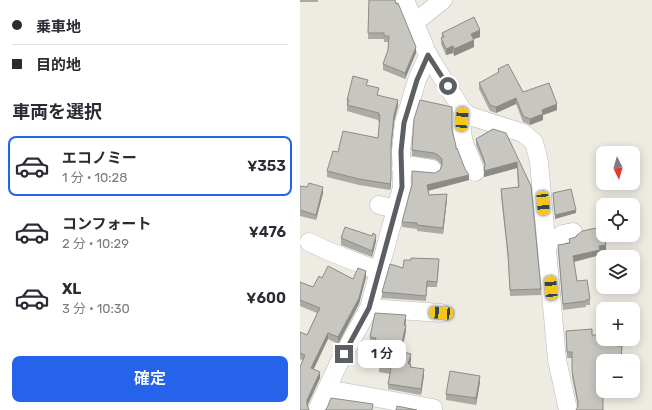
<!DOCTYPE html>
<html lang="ja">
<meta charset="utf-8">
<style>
:root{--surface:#fff;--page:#f2f2f3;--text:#2b2b33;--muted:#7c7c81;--line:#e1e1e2;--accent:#2563eb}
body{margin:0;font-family:Rubik,"Noto Sans JP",sans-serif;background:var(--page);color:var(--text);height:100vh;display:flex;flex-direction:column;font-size:15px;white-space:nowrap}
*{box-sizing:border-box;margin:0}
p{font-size:13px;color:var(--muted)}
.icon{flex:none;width:22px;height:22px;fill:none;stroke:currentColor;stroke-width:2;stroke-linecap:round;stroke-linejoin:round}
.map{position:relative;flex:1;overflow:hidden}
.details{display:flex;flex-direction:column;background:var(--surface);width:300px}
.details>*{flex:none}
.hud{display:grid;align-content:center;height:88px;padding:0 12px;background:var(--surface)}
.needle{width:26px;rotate:175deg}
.buttons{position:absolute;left:296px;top:146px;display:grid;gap:8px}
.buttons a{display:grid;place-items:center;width:44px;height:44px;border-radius:8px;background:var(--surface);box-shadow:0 2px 10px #0003;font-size:20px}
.end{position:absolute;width:18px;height:18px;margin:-9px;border:5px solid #5b5f63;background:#fff;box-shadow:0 0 0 2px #fff}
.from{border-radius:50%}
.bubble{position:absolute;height:28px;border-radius:8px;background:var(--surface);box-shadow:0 2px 10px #0003;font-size:13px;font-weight:600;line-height:28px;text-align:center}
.car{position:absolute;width:12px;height:24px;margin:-12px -6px;border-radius:5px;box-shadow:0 0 3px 1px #0007;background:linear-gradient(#f5c518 24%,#345 0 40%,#f5c518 0 76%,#345 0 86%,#f5c518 0)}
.hud b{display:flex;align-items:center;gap:14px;height:38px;font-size:15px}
.hud b+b{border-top:1px solid var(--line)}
.hud i{width:10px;height:10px;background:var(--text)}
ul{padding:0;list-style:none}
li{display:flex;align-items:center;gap:12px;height:60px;margin:0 8px 6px;padding:0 4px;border:2px solid transparent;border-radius:8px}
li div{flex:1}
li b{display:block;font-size:15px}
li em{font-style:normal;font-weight:600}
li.on{border-color:var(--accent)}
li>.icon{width:36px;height:36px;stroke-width:1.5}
h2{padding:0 12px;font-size:18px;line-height:48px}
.primary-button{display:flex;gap:8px;margin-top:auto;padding:8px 12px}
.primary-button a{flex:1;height:46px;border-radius:8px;background:var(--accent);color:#fff;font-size:16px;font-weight:600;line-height:46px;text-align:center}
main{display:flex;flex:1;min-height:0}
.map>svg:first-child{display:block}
</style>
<main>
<section class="details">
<div class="hud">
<b><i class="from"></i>乗車地</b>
<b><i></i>目的地</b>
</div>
<h2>車両を選択</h2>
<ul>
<li class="on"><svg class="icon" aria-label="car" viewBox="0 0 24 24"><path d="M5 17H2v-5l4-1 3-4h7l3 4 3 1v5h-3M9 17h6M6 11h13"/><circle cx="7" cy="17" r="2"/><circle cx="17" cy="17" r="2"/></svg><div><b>エコノミー</b><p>1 分 · 10:28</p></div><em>¥353</em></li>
<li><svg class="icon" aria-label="car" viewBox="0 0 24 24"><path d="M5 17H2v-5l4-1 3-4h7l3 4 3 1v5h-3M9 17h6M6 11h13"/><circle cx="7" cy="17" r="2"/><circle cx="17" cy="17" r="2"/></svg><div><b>コンフォート</b><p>2 分 · 10:29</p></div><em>¥476</em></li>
<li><svg class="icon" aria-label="car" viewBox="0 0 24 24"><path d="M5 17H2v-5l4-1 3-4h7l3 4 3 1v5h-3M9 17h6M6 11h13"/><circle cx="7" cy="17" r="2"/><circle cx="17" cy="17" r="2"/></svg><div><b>XL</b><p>3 分 · 10:30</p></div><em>¥600</em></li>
</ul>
<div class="primary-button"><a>確定</a></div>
</section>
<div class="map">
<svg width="352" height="410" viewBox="0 0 352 410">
<rect width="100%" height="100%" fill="#eeebe3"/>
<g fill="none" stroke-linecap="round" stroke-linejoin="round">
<g stroke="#b6b9bd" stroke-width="19">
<path id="street" d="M105,0L128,55L163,111L170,116L223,133L234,142L239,162L257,360L268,410
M114,23L143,0
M163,111C162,121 161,132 164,142C167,153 173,161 175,172
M101,168L113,166L132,169
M79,205L96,209
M9,242L28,251L79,271
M247,245L263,234L273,232
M69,308L141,313
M27,389L133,408
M17,410L38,365L69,308L102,187L101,151L104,123L117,80L128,55"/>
</g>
<use href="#street" stroke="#fff" stroke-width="18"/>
</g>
<path fill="#acaaa5" d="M0,0H18V2H0Z
M69,0L96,4L116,53L105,79L83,70V64L88,50L89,42H84V39H68Z
M142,33L180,37L173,39L174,47L154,56L153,53L146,55L141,44Z
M198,69L223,92L257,110L243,115V120L230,125L223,122L216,104L196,113L190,111L179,89V83L198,73Z
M68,86L79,95L98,106L94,122L91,149V186L90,190L59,185L27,177V171L38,152L78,138L80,122L78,121V120L47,111V100Z
M193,129L231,186L241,289V295L210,296L208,260L201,195V189L218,187L217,168L184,177L185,167L176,145V139Z
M152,130L156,149L169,180L128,191L129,195L147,199L143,234L117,231V229L102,227V222L135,173L140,170L142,166L138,161L134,159L112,156V150Z
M0,186L23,193L16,220L0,216Z
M72,236L76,241L72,257L41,245V238Z
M269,239L306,251L300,252V255L274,262L277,281L290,299V305H286V307L263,310L258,245L269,243Z
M139,265L137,287H127L126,301L82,298V292L103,268Z
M66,277L59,304L38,344L28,339L13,369L20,378L7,407L0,410L2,360L0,359V332L7,335L17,313L0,306V282L13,287L22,278L53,279Z
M106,321L105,325L106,331L102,351L111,360L110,364L111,367L124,375L121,395L88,389V384L90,374L79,372V368L72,367V361L75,344L70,343V337Z
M266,331L292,335L317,346H322V361H303L278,407L272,377V358H267Z
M180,382L176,405L146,400V394Z"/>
<path fill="#8c8b86" d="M180,30V37L171,40V34Z
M174,40V47L154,56V49Z
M153,46V53L146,55V49Z
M116,47V53L105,79V73Z
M216,98V104L196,113V107Z
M98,100V106L94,122L91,150V144L94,115Z
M257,104V110L243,115V120L230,125V119L242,110Z
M217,162V168L184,177V171Z
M169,175V180L127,191V185Z
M91,179V186L90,190V184Z
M23,187V193L16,220V215Z
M147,194V199L143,234V228Z
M276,210V213L255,219V215Z
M76,235V241L72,257V251Z
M306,245V251L300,252V255L273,262V256L299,246Z
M66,271V277L59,304L38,344V337Z
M106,315V321L104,331V325Z
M106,325V331L100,357V351Z
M28,333V339L11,375V368Z
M111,354V360L108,369V364Z
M124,369V375L121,395V389Z
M20,372V378L7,406V410V400Z
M180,376V382L176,405V398Z"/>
<path fill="#c8c6c0" stroke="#8c8b86" d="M69,0H95L96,4L98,3L116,47L105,73L83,64L88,50L89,36H84V33H68Z
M174,17L180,30L171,34L174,40L154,49L153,46L146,49L141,38L144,37L142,33Z
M208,64L223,92L249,83L257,104L242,110L243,114L230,119L223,116L216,98L196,107L190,105L179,83L199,72L198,69Z
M53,76L68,80L66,85L79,88L77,95L98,100L94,115L91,144V179L90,184L59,179L27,171L33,151L38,152L43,131L78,138L80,115H78L79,113L47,105L49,100H47Z
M120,100L152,107V130L156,146V149L157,148L165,169L169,175L127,185L129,195L147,194L143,228L117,225V223L102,222L112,184V171L135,173L140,170L142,165V159L138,155L134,153L112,150L114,119Z
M193,129L206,133L231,186L241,289L210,290L208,254L201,189L219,187L217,162L184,171L185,164L184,160L176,139Z
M9,183L23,187L16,215L0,210V186L7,187Z
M271,189L276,210L255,215L253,193Z
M45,227L72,236L73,233L76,235L72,251L41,238Z
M302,227L303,235H304L306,245L299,246L300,250L273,256L277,281L287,280L290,299L286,300V301L263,304L258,245L270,243L269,239L276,237V236L282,231Z
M111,258L139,259L137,282L127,281L126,296L82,292L90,264L103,268L104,260H111Z
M28,266L53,279L58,268L66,271L59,298L38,337L28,333L11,368L20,372L7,400V405L9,410H0V367L5,355L0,353V332L7,335L20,308L0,300V282L13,287L19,276L22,278Z
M75,313L106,315L104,325H106L100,351L111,354L108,364H111L110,367L124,369L121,389L88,384L91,368L79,367L80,362L72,361L76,338L70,337Z
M292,329V335H303V339H316L317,346H322L321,360L316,359V361H303V410H276L278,407V402L272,371V352H267L266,331Z
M150,371L180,376L176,398L146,394Z
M31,398L73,404L72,410H25L27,408Z
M97,406L117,410H96Z"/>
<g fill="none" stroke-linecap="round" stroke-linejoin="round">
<path stroke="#5b5f63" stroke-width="5" d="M44,354L69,308L102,187L101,151L104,123L117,80L128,55L148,86"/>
</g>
</svg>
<div class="buttons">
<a><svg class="needle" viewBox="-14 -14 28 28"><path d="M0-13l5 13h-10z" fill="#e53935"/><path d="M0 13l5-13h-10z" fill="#7c7c81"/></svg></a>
<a><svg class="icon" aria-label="locate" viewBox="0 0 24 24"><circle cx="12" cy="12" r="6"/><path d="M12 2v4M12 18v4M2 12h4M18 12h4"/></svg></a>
<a><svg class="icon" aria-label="layers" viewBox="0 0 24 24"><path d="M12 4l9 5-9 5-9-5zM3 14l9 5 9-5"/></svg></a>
<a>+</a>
<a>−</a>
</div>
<i class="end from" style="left:148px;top:86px"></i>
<i class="end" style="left:44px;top:354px"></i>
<div class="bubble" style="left:58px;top:340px;width:48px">1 分</div>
<i class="car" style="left:162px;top:119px;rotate:4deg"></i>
<i class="car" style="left:243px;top:203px;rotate:175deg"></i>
<i class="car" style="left:251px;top:288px;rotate:355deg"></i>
<i class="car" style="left:141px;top:313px;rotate:274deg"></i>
</div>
</main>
